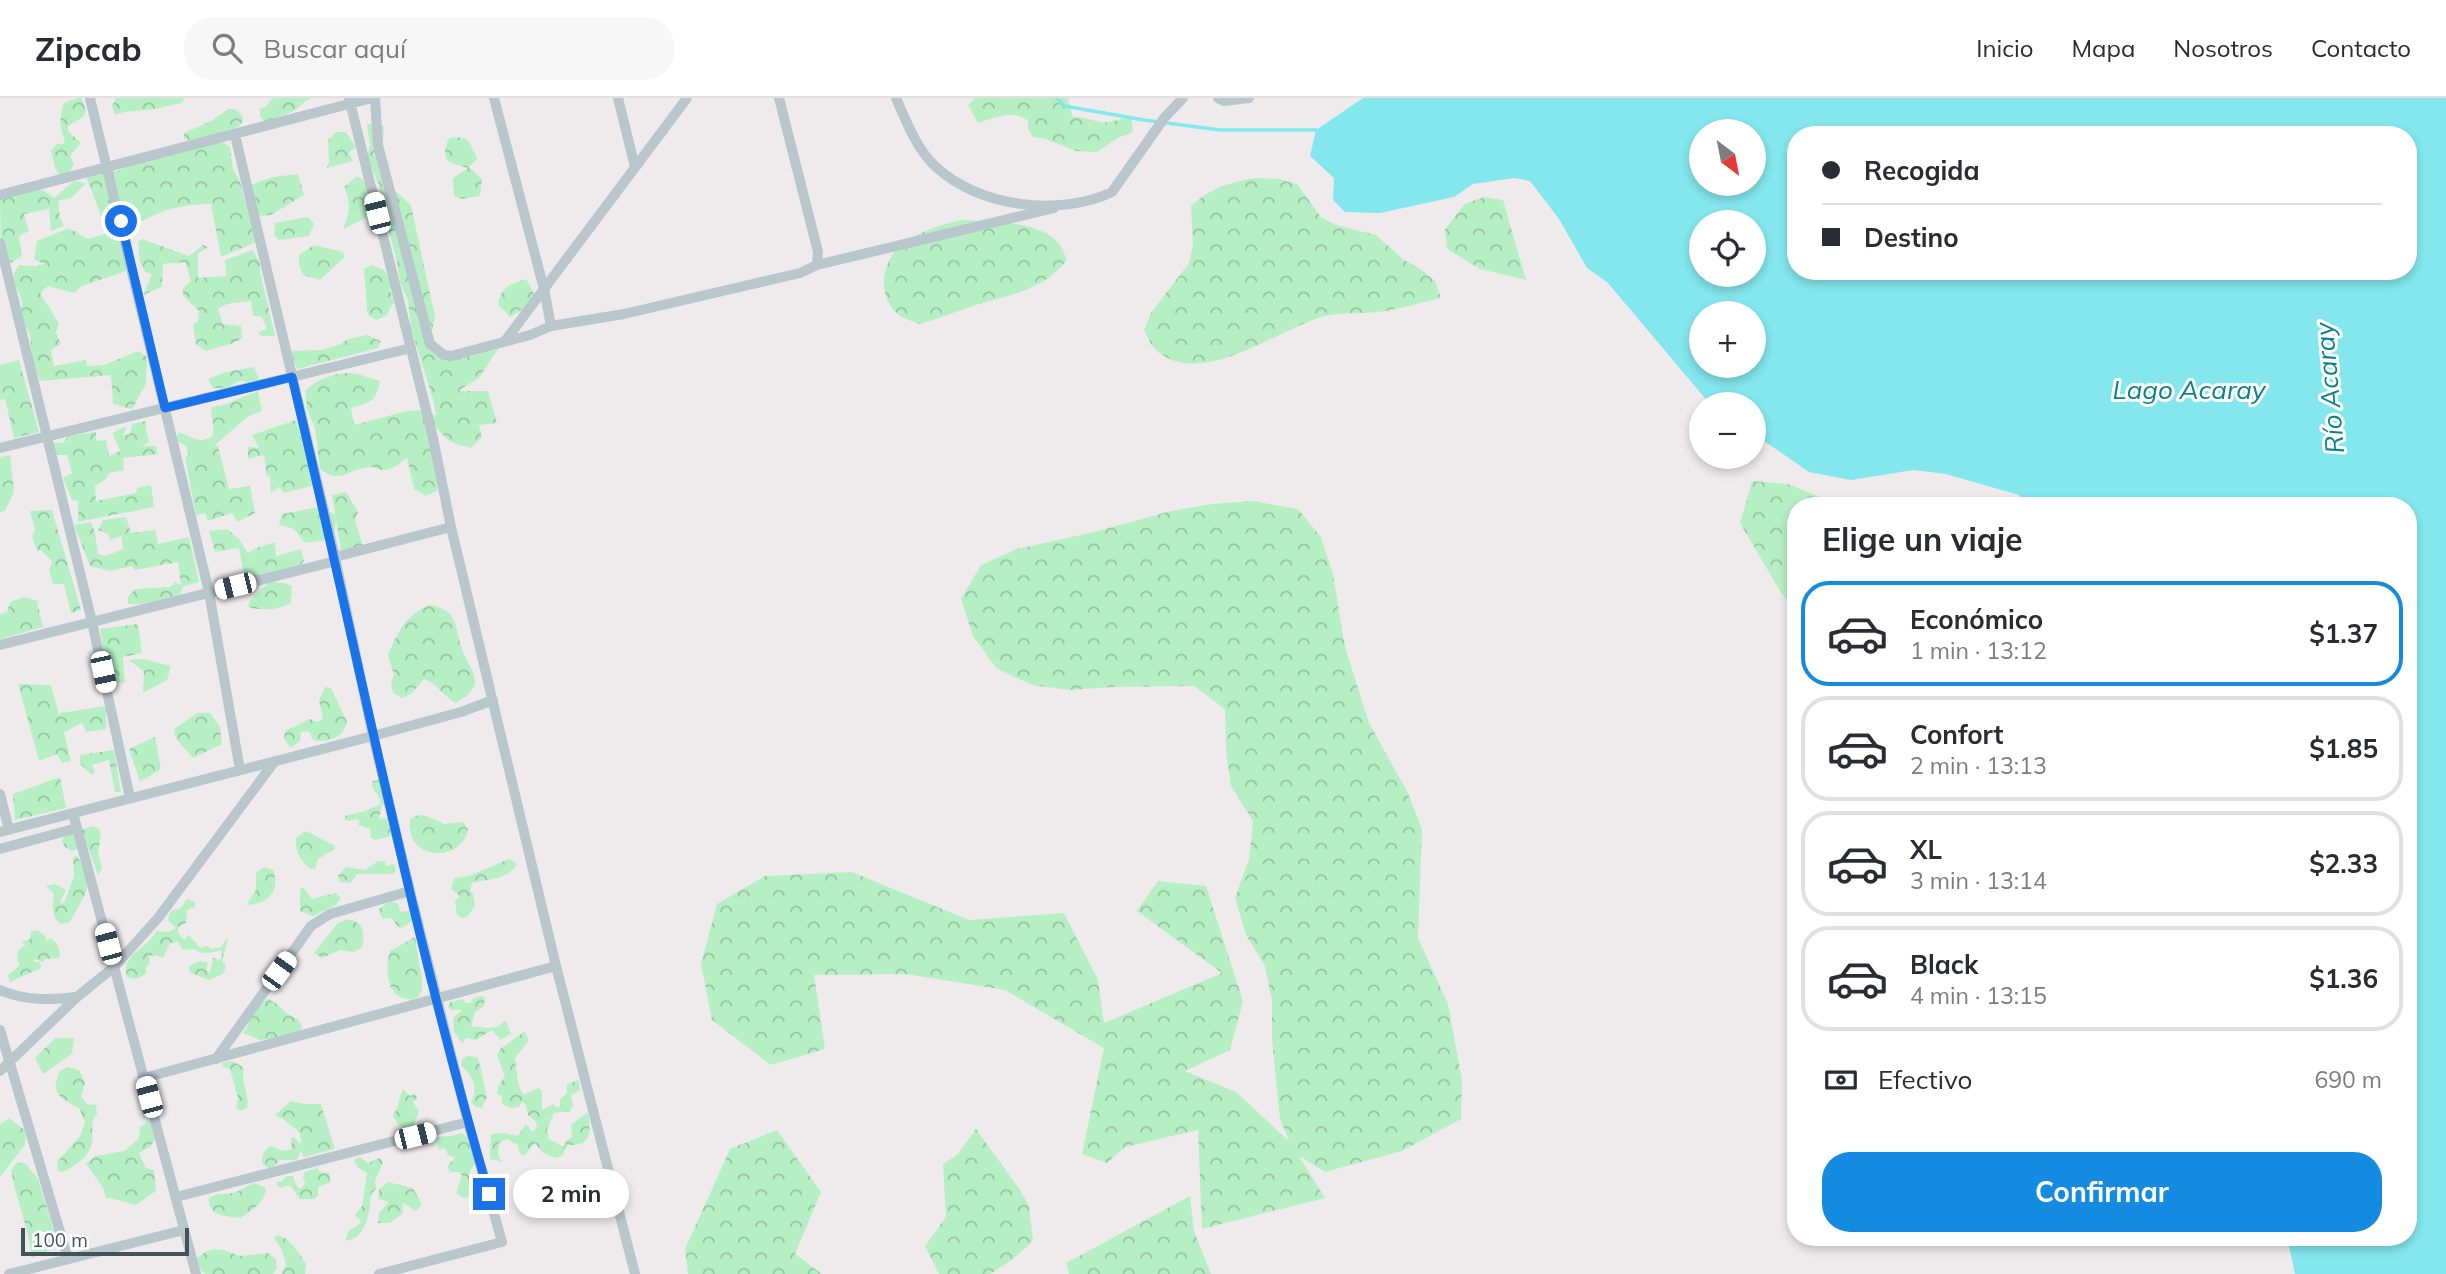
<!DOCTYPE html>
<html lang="es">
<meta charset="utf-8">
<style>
:root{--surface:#fff;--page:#f7f7f7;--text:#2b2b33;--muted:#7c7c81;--line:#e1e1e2;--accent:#148be0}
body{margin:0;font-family:Mulish,sans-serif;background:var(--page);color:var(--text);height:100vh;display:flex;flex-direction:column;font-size:26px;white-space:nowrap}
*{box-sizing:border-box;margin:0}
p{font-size:23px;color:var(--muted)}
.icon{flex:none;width:38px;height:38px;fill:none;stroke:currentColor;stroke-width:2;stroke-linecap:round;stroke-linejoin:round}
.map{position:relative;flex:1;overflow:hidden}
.panel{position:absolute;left:1787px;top:399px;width:630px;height:749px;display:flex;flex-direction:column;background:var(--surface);border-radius:28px;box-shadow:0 4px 10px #0003}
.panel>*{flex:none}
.hud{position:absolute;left:1787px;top:28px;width:630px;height:154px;border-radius:28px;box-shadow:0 4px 10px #0003;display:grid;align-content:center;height:154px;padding:0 35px;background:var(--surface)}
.needle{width:46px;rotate:148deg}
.tools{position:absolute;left:1689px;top:21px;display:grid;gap:14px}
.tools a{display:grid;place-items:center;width:77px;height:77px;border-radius:50%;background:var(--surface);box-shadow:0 4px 10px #0003;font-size:35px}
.scale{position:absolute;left:21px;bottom:18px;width:168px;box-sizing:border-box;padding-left:7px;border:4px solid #445259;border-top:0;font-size:19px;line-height:24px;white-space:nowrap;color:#445259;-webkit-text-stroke:5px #fff;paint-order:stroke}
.end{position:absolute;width:32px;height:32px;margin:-16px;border:9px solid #1a73e8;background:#fff;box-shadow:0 0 0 4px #fff}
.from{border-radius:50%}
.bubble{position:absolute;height:49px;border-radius:24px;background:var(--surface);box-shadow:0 4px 10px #0003;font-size:23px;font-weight:700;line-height:49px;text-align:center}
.car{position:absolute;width:21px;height:42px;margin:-21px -10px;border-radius:9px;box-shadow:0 0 5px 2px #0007;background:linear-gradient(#fff 24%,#345 0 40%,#fff 0 76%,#345 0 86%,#fff 0)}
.hud b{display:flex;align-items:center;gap:24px;height:66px;font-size:26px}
.hud b+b{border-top:2px solid var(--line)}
.hud i{width:18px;height:18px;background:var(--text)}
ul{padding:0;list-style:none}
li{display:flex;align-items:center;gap:21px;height:105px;margin:0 14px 10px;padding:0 21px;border:4px solid var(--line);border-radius:28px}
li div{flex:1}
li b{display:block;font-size:26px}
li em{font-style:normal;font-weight:700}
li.selected{border-color:var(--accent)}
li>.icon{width:63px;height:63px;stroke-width:1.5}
h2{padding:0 35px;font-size:32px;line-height:84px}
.pay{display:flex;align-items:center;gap:18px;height:77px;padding:0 35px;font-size:26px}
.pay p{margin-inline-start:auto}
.button{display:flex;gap:14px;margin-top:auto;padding:14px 35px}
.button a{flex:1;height:80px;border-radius:28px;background:var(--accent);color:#fff;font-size:28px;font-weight:700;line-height:80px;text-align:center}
header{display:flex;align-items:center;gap:42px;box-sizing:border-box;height:98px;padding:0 35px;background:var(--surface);border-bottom:2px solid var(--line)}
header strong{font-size:33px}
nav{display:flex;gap:38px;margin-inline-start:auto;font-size:24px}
.search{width:490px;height:63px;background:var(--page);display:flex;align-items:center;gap:18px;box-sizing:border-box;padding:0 24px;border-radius:28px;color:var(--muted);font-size:26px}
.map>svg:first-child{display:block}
</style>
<header>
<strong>Zipcab</strong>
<div class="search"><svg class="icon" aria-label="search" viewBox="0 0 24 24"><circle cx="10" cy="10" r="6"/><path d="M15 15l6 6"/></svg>Buscar aquí</div>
<nav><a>Inicio</a><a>Mapa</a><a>Nosotros</a><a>Contacto</a></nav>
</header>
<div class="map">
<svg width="2446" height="1176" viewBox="0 0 2446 1176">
<defs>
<pattern id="forest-crowns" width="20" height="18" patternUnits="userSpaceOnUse" patternTransform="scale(1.75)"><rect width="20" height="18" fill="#b7efc5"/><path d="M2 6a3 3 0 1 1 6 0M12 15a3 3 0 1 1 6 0" fill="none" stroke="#96c4a3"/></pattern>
</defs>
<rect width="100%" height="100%" fill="#efebec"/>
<path fill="url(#forest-crowns)" d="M77,0H81L86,12L83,19L68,28V33L81,45L70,58L74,66L70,74L60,77L55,70L51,53L57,46H63L65,41C58,29 60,18 64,5Z
M116,0H185L181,5L155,11L124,14L115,17L112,8Z
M273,0H312C303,3 301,9 293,13C283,18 275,19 266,26L260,18V11L265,9Z
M975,0H1070L1068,3L1073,19C1083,19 1087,21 1096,23C1107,27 1121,21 1131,17L1133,34L1118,40L1097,54L1076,53L1046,41L1033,39L1028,31V23C1014,11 994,20 978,25L968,7Z
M228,11H235L242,17L243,23L238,29L213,37L230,49L233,70L240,84L256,144L221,159L211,106C178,107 165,111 136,126L131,121L134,132L123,153L129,172L82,188L74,195L48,188L40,195L59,225L56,234L61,246L51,252L54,268L86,262L87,268L104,267L138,253L147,259L146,286L132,311L113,306L111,277L40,283L33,268L30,237L21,221L22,202L14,184V175L19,167L37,168L44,166L34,161L37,143L69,130L88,141L108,135L83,71L118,73L141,59L192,43L184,41V35L213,22Z
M367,26L384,28L382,58L390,88L411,107L435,219L429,246C460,268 464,258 498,251L479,280L458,293H488L497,325L479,327L482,339L471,350C452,345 448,344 436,329L437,393L426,398L414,391L407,360C400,365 391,373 383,372C379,372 376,369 372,369C350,369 341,388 320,371L315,330L307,311L305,293C317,280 341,272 358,276C365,278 372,281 380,283C376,304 371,304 351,310L354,327L407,313L426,312L436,318L434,305L411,230L408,203L400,184L397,164L386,123L381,91L367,60L370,47Z
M336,34H346L356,49L349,55L353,63L327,70L329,63L328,42Z
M452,39L464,40L470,45L477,61L469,69L482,81L480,98L461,101L454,98L453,80L468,70L451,65L446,61L445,53L448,41Z
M298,76L304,97L271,117L255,118L247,88L273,79Z
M357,78L365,83L369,112L366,120L343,131C350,116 351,104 344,89Z
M1258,80L1279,81L1297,86L1321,119L1336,127L1376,137L1404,162L1419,170L1435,183L1441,200C1421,204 1399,212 1378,214C1360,216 1343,214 1325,218C1279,230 1199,294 1155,251C1150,246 1148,239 1144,232L1151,215L1189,165L1193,147L1191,108C1210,90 1233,83 1258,80Z
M74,83L86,85L71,100L58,103L60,120L64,128L51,133L49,111L24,116L29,133L19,138L22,158L11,165L1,149L0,103C7,94 33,89 44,93C48,95 51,98 54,100Z
M1484,99L1503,102L1526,182L1480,171L1447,151L1445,131L1465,106Z
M308,119L314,126L309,138L279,142L274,137L275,125Z
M964,122C991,124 1043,122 1060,147C1063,151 1065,158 1067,162C1042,193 1012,196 976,207C957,213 939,221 919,226C913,223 904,221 899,217C879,200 880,173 895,153C905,138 946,124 964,122Z
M142,141L189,158L203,147L208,149L198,156V180L226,178L225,162L253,152L260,166V174L275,238H261L258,234L267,231L262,219L253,218L251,203L227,206L218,211L223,226L241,228L242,240C231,248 219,248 206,253L196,246L193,227L198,223L199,213L183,198V190L191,183L185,164L163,166L162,189L143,197L152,176L145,174L140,164L138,144Z
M314,147L343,154L345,159L320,182L303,177L299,166V157Z
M371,167L384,172L392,184L390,191L394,204L386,218L376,222L368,217L367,211L364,171Z
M526,181L535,197L525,210L510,219L498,206C502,187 509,187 526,181Z
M367,237L381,243L378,250L297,271L291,253L322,252L339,247L348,241Z
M19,262L39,334L14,340L5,301L0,302V267Z
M254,269L259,282L248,284L239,283L226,290H213L208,281L226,274Z
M258,293L262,313L247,319L214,348H218L229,391L250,388L255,415L237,424L232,415L208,423L205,415L196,417L185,359L189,356L186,348L175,342L179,334C192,339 198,346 212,339C216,326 209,319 212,309L224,307Z
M296,322L315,387L284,395L279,389L271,395L270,378L267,379L264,357L248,361V349L259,350L252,337Z
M146,323V332L149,344L142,348H156L158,356L123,360L124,372L109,375L106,381L95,388L96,403L136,395L137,390L151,387L154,409L78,424V403L72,402L63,380L72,375L67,357H55L54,345H63L68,338L96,334V343L106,342L109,358L120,353L112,335L127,328L123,337L130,336L132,326Z
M10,357L14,394L5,413L0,414V359Z
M1752,383L1788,386L1842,408H1796L1795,513L1780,493L1740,425Z
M346,394L358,414L355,422L363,448L341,452L336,422L334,441L305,445L294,431L279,427L282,416L318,409L335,416L332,397Z
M1253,403L1298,411L1321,439L1333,476L1345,549L1369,625L1408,695L1422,731L1418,840L1448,906L1462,982L1461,1021L1402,1053L1325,1074L1299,1058L1325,1100L1202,1131L1198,1032L1125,1049L1107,1065L1082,1056L1104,950L1005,892L906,876L814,877L825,951L771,967L712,922L701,866L717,806L765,778L852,774L969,822L1064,815L1098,882L1104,925L1222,875L1137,813L1158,783L1206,788L1243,903L1230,952L1185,973L1236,994L1289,1043L1280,1021L1272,942V903L1265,868L1246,837L1235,800L1249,761L1253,723L1231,688L1226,653L1225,611L1194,588L1112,589L1069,592L1032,587L996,570L973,538L961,501L981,467L1017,451L1094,434L1167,414L1211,406Z
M52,412L81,512L71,515L64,486H53L49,472L52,463L41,452L37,453L32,438L35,432L30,413Z
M126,419L131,435L155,432L158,446L189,439L199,484L184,488L179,497C163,500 143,508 128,506V499L135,491L170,489L175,484L181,487L178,464L135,472L132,468L110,473L90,468L74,427L91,424L95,435L98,456L106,458L123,451L121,438L110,442L108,436L98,432L103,422Z
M227,431L239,441L248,455L256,450L275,444L276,458L301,451L304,463L290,479L272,484L285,485L292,488L291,505C280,512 260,513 248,509L250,502L268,485L252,490L244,476L239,450L215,454L209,433Z
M24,499L43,504H37L43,529L0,541V516L7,514L10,504Z
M430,507C459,512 454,528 462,551C470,574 490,587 455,605C443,598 437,585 424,581L411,596L402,600L393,595L391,586L394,577L388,557C397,535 406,516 430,507Z
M138,526L142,555L123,559L125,585L109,584L100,531Z
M143,561L171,568L167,582L143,595L144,574L129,562Z
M18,586L51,587L59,617L60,615L106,608V631L86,634L82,625L64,634L71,663L62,665L57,656L39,663Z
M325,589L331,590L347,624C345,639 326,646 313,642L309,633L301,634L300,643L291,650L284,641L285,633L310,621L317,624L323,621L319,602Z
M197,615H210L220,629L222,646L193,660L176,641L174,631Z
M155,639L161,671L140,684L129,651Z
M114,652L121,694H115L109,662L92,667L95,674L92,677L80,666V657Z
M60,679L66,710L15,722L13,696Z
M379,682L386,708L382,706L379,721L384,720L396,722L393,738L375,742L371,740L370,731L358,727L360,723L356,721L349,723L344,722L345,718L365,713L380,706V701L372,689L373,683Z
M418,717L427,718L444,726L463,724L468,731C463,765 404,764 410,721Z
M93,728L99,731L101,736L98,755L102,770L98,777L87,747L72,753L65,749L62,743L64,738Z
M305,733C316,737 324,743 334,747L335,751L318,761L315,771H311C301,764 294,752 296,740Z
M77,758C98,788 83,798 70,824L61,826C50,819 53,806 54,796L46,788L55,786L66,792L60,804L63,806L65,803L74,778L73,759Z
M510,761L517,766C510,781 487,781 472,785L470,793L473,796L475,807L468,818L463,820L457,817L455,803L460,798L451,791L454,780C470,781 496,765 510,761Z
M378,763H384L387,768L394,766L396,772L393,776H356V779L350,785L340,784L338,778L346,769L365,772Z
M264,769L273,772C281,793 268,807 246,807L256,792V775Z
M303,789L312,801L335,795L341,800L336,807L313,818L300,813V792Z
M187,801L195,804V809L187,812L186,825L178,829V835L184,842L189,837L200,850L207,848L212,851L221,849L226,841H228L222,863L226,868L223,876L209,882L189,874V869C195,864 200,861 208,865L206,872L210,875L213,860H216L218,863L222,859L221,852C212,855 202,857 194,851L183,852L178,844L170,845L163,860L155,857L149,858L150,865L146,869V876L136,881L127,879C120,855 151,849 156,833L168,834L176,830L168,822C171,808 175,815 182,808C184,806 185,803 187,801Z
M390,803L398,806L401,814L409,813L414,822L402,830L397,828L392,820L383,821L378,812Z
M347,821C363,824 366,833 362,849L354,854L340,852L322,860L314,855L338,825Z
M37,832L46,838V843L51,840L58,848L60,855L59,860L45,861L43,864L34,861V864H40L41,870L10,884L8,877L20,867L17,862L18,853L23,848L26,849L22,844L30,841L31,834Z
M415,839L422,881V892L418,900C389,908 383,875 390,853Z
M481,898L485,899L484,908L475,914L471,928L488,930L496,929L506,923L511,936L501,942L492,932L476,942L466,940L462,945L454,934L453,920L462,912H451L448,909L450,904L462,901L466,905H471L472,901Z
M268,901C280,906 285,917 298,921L302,929L297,937L260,942L243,935C255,920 244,914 268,901Z
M525,933L529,942L515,960C517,973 516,987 524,997L538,990L542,993V1012L553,1006L558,1010L560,1007V1001L567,995V986L579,982L580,992L571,997L573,1008L570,1013L554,1015L547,1032L549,1041L564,1049L566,1043L572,1039L571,1027L588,1014C591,1032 592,1049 568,1047L562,1058L555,1060L543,1055L535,1045L524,1058L519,1055L518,1047L507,1041L499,1045L498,1057L502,1064L490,1061L491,1036L504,1035L518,1038L526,1026L533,1034L537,1029L535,1023L528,1017L526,1008L522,1003L519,1009L511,1010L502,1006V998L497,996L498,988L505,978L497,957L500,951Z
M55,940H74L72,956L43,976L35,960Z
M467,958L477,959C481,966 484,989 487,999L482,1010L476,1009L471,1004C479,989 472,978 461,967L462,962Z
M233,963L244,970C240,982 250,997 247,1010L241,1013L236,1010L238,1000L230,971L223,969L222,965Z
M69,969L79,972L85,985L81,999L87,1006L96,1007L97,1016C89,1025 94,1034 92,1045C89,1059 75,1068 63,1074L58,1073L57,1064L80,1038L85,1024L79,1010C61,1000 49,996 60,973Z
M403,991L410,998L416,995L417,1000L413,1004L419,1014L412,1031C401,1030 397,1028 393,1017C399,1009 399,1000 403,991Z
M291,1003L305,1006H321L335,1051L303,1059L301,1052L297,1062H280L270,1072L262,1065C262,1057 264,1052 271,1048L282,1053L292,1051L291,1040L294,1039L301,1046L300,1035L283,1021L275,1017Z
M9,1020L26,1033L25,1047L0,1079V1026Z
M149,1023L159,1036L150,1049L139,1055L146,1070L154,1072L156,1093L136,1107C125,1105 117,1100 106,1100L103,1090L86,1066L95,1058L125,1053L139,1040L140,1029Z
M976,1031L1020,1092L1029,1108L1033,1143L1012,1162L990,1176H939L925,1148L946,1119L943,1066L957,1057Z
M777,1032L821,1094L795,1156L822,1176H688L685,1151L730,1051Z
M461,1035L473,1043L478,1062L469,1074L476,1080L472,1089L474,1099L464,1100L456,1095L462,1077L458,1074H450L447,1068L455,1060L448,1057L445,1050L439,1052L436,1043L438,1039L450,1038Z
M360,1059L368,1065L380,1060L383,1065L375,1083L376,1091L371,1096C370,1113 367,1141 345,1143L349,1132L357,1128L361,1123L355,1117L362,1108L367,1075L358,1070L354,1062Z
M17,1064L26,1066L38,1081L57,1143L51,1151L32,1160C29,1130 16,1102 11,1072Z
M317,1070L320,1074L329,1075L331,1084L318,1089V1098L314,1101H300L290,1087L282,1090L277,1088V1084H281L287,1078H292L298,1090H302L305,1085L303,1080L304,1074Z
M388,1084L413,1090L422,1106L416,1113L403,1105V1115L390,1125H378L379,1115L389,1104L378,1101L379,1091Z
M255,1085L266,1090C266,1104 252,1112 241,1120C228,1119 207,1118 209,1100C218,1094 224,1097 233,1095C241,1093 247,1087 255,1085Z
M1190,1098L1194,1133L1211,1176H1069L1066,1165Z
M277,1137C291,1140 298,1155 306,1165L305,1176H281L286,1167L282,1152L274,1140Z
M213,1151L224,1152L240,1158L268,1155L276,1161L277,1170L273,1176H205L199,1169L197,1160L205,1154Z"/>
<path fill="#83e7ed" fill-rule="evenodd" d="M1363,0H2446V1176H2295L2287,1139H2408V408H2029L2019,397L1946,376L1914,372L1851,382L1809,374L1754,336V306H1710L1607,184L1587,170L1559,121L1530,83L1515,80L1473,86L1454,99L1380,115L1345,114L1333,102L1334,80L1310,58L1316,32ZM1701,33H1754V86H1701ZM1796,37H2408V173H1796ZM1701,124H1754V177H1701ZM1701,215H1754V268H1701Z"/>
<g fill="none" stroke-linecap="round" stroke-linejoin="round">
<path stroke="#83e7ed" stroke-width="3.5" d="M1057,0L1064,8L1144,22L1220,32H1316"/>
<path stroke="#b9c6cc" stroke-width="10" d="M90,0L209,494L240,672
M349,0L433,340L451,429L556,868L635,1176
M375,0L378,47L430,246L444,257L451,258L530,237L551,228L624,216L800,175L817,167L1054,110
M494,0L544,191L551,228
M618,0L635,69
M779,0L818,154L817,167
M896,0C906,23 917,52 936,69C979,109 1060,119 1112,94L1165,19L1183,0
M1218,0L1224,3L1249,0
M235,37L335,459L373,638L410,793L468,1024L502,1144L379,1176
M0,97L372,0
M0,145L92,524L130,700
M505,243L687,0
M0,350L411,250
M335,459L451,429
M0,547L336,463
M0,696L9,732
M73,715L196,1176
M0,734L373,638L461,614L493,602
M0,751L77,730
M0,892C26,903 50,902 77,899
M0,932L68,1161
M216,961L311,828L330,816L410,793
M0,973L77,899L114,869L158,820L275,663
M144,980L556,868
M176,1099L468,1024
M9,1176L184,1132"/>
</g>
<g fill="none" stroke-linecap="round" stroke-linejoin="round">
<path stroke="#1a73e8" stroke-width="9" d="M121,123L165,310L292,279C357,551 410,827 489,1096"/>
</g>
<g text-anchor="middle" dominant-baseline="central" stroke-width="6" stroke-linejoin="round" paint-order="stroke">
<g font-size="26" font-style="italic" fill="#0b828a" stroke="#fff">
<text transform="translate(2329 290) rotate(-95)">Río Acaray</text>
<text x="2189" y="291">Lago Acaray</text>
</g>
</g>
</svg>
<div class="tools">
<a><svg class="needle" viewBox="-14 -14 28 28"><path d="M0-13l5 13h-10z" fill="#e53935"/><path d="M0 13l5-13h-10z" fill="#7c7c81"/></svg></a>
<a><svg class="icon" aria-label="locate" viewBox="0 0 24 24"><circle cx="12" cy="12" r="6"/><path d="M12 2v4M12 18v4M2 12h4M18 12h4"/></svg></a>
<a>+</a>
<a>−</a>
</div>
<div class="scale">100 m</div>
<i class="end from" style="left:121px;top:123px"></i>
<i class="end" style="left:489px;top:1096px"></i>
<div class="bubble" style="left:513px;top:1071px;width:116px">2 min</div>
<i class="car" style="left:377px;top:115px;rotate:346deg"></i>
<i class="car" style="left:235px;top:488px;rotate:256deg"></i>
<i class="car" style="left:103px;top:574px;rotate:168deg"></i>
<i class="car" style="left:108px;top:846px;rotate:345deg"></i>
<i class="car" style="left:279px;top:873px;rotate:36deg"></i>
<i class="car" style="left:149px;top:999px;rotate:345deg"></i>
<i class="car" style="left:415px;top:1038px;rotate:76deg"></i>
<div class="hud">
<b><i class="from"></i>Recogida</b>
<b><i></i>Destino</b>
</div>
<section class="panel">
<h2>Elige un viaje</h2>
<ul>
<li class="selected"><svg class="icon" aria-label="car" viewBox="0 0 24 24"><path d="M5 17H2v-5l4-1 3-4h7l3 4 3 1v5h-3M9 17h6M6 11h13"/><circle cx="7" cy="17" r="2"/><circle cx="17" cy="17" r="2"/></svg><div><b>Económico</b><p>1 min · 13:12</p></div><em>$1.37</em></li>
<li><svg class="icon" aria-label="car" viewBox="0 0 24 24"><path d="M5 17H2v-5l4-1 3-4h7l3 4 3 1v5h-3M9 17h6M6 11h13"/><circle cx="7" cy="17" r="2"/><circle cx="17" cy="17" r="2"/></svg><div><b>Confort</b><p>2 min · 13:13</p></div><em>$1.85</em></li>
<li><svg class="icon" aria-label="car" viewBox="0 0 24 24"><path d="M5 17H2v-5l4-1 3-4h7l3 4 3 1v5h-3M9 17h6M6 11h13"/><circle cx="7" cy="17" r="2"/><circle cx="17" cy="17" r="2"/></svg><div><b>XL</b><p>3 min · 13:14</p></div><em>$2.33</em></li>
<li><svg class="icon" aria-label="car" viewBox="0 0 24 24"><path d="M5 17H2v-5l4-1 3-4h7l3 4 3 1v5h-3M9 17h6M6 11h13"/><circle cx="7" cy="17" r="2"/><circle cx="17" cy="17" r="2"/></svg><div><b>Black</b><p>4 min · 13:15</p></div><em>$1.36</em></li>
</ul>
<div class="pay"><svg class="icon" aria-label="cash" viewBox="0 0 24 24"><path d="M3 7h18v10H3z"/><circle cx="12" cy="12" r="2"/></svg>Efectivo<p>690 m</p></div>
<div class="button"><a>Confirmar</a></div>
</section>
</div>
